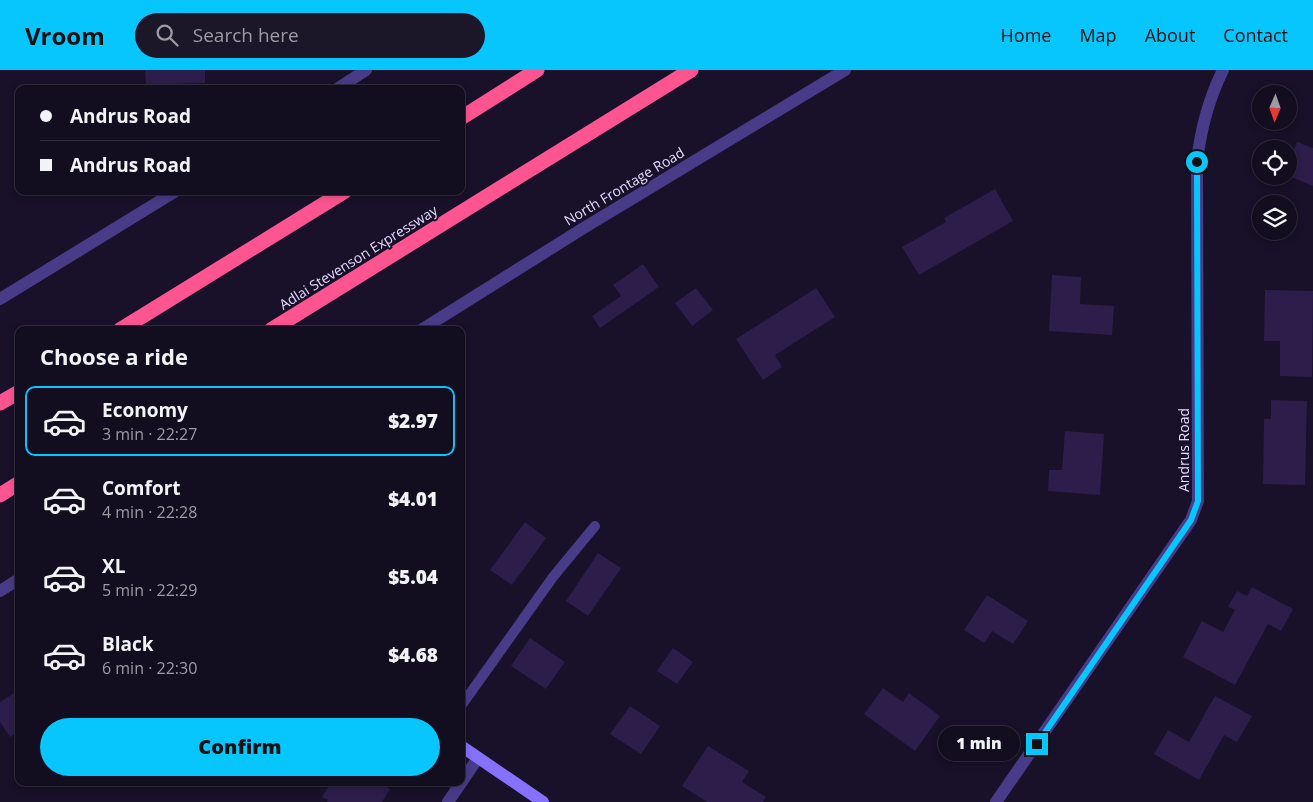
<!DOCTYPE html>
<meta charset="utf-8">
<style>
:root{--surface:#120d1f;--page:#1b1628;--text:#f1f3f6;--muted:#9c9ca4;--line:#312d3d;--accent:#07c6fd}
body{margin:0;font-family:"Open Sans",sans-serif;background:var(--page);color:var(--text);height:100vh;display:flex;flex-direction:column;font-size:19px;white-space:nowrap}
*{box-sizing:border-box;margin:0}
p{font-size:16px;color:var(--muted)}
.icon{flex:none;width:28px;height:28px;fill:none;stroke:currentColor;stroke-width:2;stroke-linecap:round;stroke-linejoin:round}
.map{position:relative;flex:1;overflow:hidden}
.sheet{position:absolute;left:15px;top:256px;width:450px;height:460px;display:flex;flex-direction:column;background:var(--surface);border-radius:10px;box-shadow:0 2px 8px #0003,0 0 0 1px var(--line)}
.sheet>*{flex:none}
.guide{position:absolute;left:15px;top:15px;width:450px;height:110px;border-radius:10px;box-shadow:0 2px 8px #0003,0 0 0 1px var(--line);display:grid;align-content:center;height:110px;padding:0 25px;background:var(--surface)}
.needle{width:32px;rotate:182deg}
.fabs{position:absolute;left:1252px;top:15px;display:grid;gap:10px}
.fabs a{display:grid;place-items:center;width:45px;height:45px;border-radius:50%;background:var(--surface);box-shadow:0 2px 8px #0003,0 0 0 1px var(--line);font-size:25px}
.end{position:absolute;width:22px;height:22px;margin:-11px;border:6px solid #07c6fd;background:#111;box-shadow:0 0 0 2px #111}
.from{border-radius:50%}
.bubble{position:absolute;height:35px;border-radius:18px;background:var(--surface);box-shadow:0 2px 8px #0003,0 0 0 1px var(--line);font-size:16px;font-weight:800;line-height:35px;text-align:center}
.guide b{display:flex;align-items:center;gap:18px;height:48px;font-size:19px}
.guide b+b{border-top:1px solid var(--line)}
.guide i{width:12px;height:12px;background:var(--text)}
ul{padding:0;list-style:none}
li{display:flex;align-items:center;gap:15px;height:70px;margin:0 10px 8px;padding:0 15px;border:2px solid transparent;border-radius:10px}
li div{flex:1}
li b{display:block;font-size:19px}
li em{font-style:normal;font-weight:800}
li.selected{border-color:var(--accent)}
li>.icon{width:45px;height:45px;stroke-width:1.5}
h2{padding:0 25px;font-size:22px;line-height:60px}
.button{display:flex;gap:10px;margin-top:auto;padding:10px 25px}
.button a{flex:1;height:58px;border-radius:30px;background:var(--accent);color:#111;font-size:20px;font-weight:800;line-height:58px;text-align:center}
header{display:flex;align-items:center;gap:30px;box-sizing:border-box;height:70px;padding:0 25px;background:var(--accent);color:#111}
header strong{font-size:24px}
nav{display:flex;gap:28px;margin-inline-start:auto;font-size:18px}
.search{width:350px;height:45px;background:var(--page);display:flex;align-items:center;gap:12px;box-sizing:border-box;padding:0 18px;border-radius:28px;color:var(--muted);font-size:19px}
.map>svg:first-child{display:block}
</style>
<header>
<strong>Vroom</strong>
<div class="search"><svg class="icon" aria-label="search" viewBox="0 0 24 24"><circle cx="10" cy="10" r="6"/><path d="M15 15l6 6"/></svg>Search here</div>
<nav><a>Home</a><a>Map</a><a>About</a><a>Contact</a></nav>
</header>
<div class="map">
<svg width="1313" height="732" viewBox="0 0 1313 732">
<rect width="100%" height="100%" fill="#181129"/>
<path fill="#2c1d4a" d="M145,0H205V13L146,15Z
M1297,72L1313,78V116L1289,106V94Z
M995,119L1013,151L919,205L902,177L946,152L944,148Z
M643,194L659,217L600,258L592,246L621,226L613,215Z
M1052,205L1081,207L1080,234L1114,236L1112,265L1049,261Z
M696,218L713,240L692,256L675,233Z
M816,218L835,247L775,285L782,297L763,310L736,269Z
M1265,220L1313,221L1312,307L1280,306V271H1264Z
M1271,330L1307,331L1305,415L1263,414L1264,349H1271Z
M1065,361L1104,364L1100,425L1048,421L1049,400H1062Z
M525,452L546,468L512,515L490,500Z
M598,483L621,498L588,546L566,531Z
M1252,517L1293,539L1281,561L1268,554L1235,615L1183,587L1202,551L1223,562L1235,540L1228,537L1237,521L1247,526Z
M987,525L1028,551L1013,574L992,561L984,573L964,560Z
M530,568L565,592L546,619L511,596Z
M673,578L693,592L677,614L657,601Z
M883,618L903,632L909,623L940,646L915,681L864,644Z
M19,620V662L10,667L0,652V632Z
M1215,626L1252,646L1237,672L1224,665L1199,710L1154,684L1168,660L1189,672Z
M630,636L660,656L641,684L610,664Z
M708,676L749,701L742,712L766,727L763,732H707L682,716Z
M331,712H380L390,719L382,732H327L328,730L322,727Z"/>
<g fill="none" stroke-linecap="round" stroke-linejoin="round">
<path stroke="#483c88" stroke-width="10" d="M461,636L553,507L595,456"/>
<path stroke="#483c88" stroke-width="12" d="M337,19L366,0
M0,229L176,121
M421,260L582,159L845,0
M0,521L19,509
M448,732L478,688
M996,732L1191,450L1198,431L1197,91C1201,58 1208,30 1223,0"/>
<path stroke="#8671fe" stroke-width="12" d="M461,676L543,732"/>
<path stroke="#fe5591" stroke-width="15" d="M461,48L537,0
M120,260L345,121
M271,260L691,0
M0,333L19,322
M0,425L19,413"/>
</g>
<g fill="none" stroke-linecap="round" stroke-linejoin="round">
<path stroke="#07c6fd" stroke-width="6" d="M1037,674L1191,450L1198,431L1197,92"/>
</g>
<g text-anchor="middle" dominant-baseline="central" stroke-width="4" stroke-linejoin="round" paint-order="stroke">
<g font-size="14" fill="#e2d9ff" stroke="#181129">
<text transform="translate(624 116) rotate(-31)">North Frontage Road</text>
<text transform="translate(358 187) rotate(-32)">Adlai Stevenson Expressway</text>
<text transform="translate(1183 380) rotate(-90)">Andrus Road</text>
</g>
</g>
</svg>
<div class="fabs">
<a><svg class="needle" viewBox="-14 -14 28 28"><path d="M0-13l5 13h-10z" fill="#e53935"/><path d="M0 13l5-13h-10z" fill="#9c9ca4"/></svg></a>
<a><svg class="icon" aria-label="locate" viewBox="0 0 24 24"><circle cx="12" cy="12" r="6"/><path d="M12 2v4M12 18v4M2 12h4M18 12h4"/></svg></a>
<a><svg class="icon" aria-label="layers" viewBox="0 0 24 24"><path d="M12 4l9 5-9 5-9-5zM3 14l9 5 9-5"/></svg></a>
</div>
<i class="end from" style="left:1197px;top:92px"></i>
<i class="end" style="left:1037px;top:674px"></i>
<div class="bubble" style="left:938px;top:656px;width:82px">1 min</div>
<div class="guide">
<b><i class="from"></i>Andrus Road</b>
<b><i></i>Andrus Road</b>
</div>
<section class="sheet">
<h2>Choose a ride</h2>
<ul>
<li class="selected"><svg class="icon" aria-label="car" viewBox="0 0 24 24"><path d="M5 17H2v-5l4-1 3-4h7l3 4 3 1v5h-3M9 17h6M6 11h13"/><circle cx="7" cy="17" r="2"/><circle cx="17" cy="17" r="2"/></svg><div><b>Economy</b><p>3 min · 22:27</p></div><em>$2.97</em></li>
<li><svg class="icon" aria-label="car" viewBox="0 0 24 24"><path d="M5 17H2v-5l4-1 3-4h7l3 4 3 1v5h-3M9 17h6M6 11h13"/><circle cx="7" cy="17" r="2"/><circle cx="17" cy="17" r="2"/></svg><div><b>Comfort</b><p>4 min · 22:28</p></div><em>$4.01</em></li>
<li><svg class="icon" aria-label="car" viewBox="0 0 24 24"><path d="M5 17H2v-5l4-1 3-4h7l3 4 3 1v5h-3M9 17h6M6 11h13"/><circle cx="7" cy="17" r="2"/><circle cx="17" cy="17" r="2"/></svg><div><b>XL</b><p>5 min · 22:29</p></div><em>$5.04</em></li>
<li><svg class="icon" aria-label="car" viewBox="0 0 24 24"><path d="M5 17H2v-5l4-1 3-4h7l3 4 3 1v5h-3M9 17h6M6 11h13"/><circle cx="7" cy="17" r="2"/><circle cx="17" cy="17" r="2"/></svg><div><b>Black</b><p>6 min · 22:30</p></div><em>$4.68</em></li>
</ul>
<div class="button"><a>Confirm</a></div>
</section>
</div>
